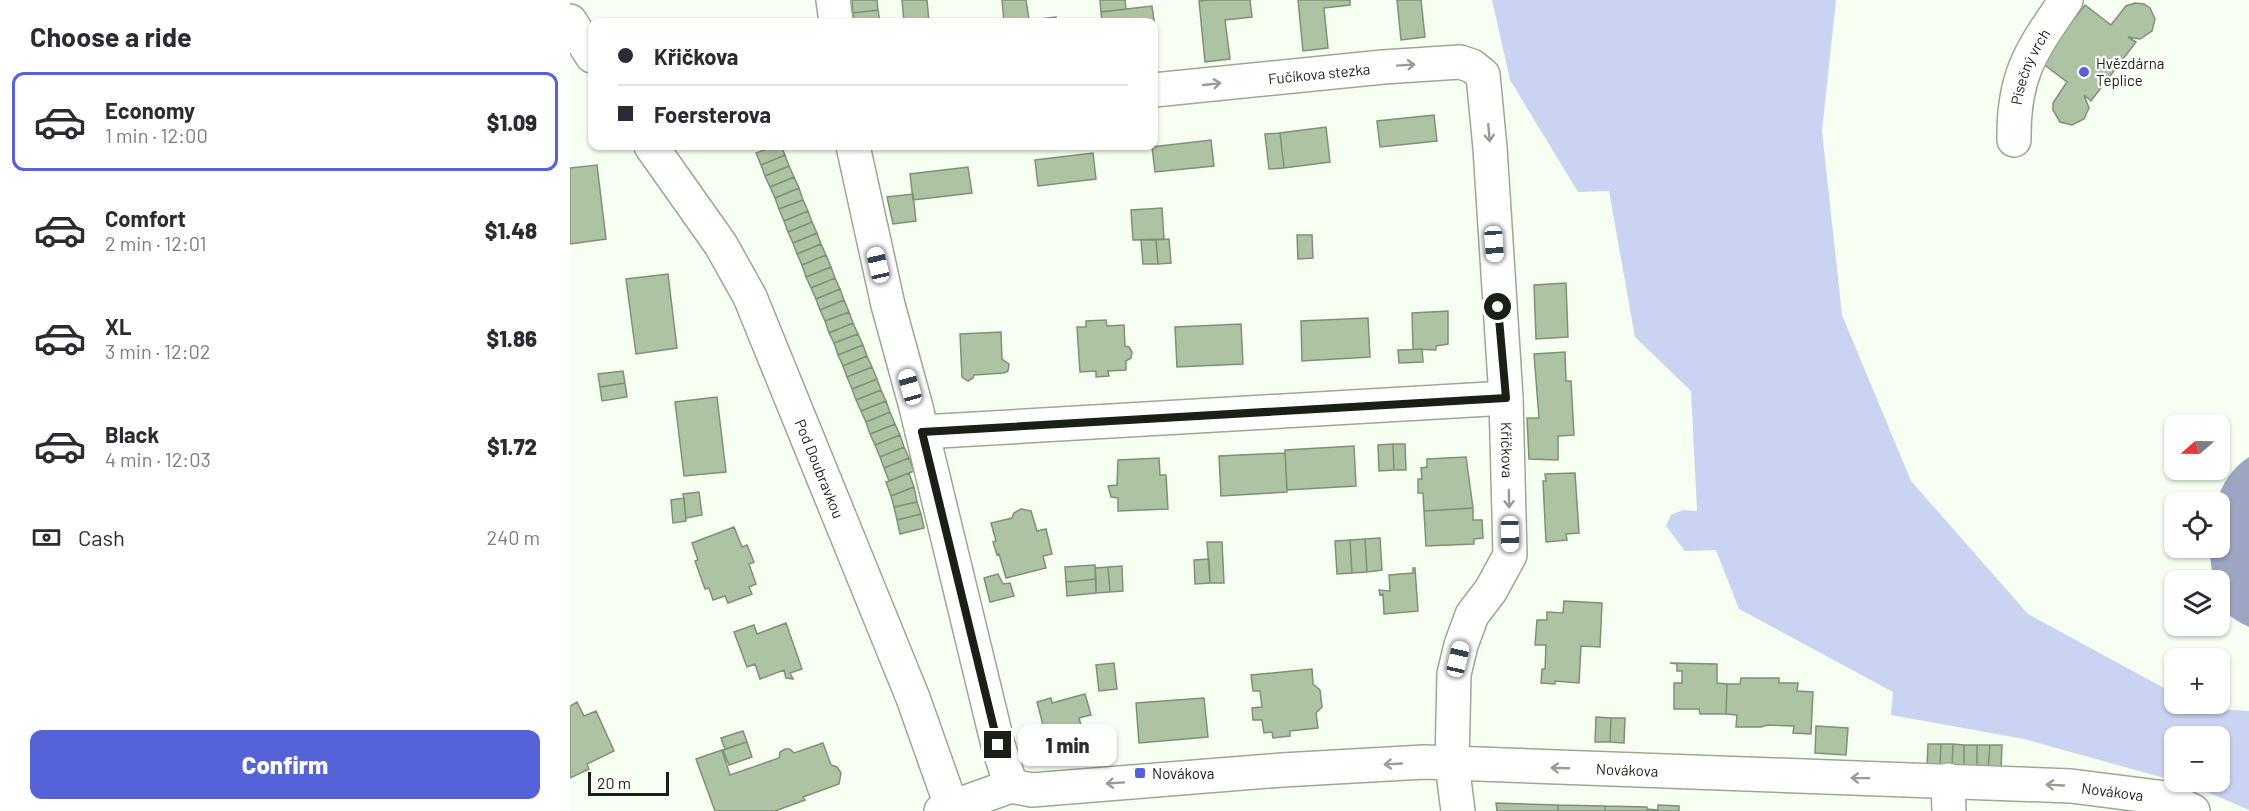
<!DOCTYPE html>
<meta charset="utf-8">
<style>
:root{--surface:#fff;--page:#f7f7f7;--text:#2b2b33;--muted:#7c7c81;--line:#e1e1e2;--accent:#5562d8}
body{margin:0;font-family:Barlow,sans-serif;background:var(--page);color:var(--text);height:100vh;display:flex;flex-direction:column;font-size:22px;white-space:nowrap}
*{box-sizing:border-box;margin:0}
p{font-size:20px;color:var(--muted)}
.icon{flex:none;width:33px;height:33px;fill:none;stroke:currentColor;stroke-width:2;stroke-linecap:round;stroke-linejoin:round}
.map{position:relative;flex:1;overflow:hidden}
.side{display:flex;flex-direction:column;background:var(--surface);width:570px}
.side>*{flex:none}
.banner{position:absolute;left:18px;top:18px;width:570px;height:132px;border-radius:12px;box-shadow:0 2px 4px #0004;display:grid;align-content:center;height:132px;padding:0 30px;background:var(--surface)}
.needle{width:39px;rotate:250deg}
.controls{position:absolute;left:1594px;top:414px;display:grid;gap:12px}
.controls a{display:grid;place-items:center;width:66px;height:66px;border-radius:12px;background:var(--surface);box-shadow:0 2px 4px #0004;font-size:30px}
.scale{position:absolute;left:18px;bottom:15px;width:81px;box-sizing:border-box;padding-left:6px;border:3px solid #192015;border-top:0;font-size:16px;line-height:21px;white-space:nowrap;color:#192015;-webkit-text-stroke:4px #fff;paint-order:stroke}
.end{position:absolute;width:27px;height:27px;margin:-14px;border:8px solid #192015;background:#fff;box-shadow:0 0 0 3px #fff}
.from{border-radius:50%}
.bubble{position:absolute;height:42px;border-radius:12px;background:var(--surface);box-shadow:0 2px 4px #0004;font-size:20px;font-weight:800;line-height:42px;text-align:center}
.car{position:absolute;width:18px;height:36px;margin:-18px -9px;border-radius:8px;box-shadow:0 0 4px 2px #0007;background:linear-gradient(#fff 24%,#345 0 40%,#fff 0 76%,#345 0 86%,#fff 0)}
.banner b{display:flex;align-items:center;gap:21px;height:57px;font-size:22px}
.banner b+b{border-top:2px solid var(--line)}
.banner i{width:15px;height:15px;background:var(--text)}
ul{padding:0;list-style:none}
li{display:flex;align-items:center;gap:18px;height:99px;margin:0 12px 9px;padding:0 18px;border:3px solid transparent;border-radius:12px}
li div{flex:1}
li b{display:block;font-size:22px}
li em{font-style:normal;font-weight:800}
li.on{border-color:var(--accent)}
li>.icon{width:54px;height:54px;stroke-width:1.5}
h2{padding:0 30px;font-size:27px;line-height:72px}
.pay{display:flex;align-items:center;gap:15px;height:66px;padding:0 30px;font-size:22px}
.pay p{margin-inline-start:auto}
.action{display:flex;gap:12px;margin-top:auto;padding:12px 30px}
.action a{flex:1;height:69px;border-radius:12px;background:var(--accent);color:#fff;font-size:24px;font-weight:800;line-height:69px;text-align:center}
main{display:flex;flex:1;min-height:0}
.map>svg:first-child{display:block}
</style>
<main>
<section class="side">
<h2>Choose a ride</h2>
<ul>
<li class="on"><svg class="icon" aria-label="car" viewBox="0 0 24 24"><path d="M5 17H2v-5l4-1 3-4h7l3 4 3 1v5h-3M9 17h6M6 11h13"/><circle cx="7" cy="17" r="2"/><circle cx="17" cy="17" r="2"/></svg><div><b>Economy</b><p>1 min · 12:00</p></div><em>$1.09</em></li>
<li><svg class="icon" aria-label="car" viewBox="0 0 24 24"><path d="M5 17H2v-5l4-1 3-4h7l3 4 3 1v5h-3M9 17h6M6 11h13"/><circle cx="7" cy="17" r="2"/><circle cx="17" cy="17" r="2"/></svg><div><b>Comfort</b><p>2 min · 12:01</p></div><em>$1.48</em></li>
<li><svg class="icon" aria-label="car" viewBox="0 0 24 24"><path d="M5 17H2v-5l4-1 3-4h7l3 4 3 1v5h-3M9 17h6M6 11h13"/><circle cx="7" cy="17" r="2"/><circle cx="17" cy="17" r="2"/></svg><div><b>XL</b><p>3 min · 12:02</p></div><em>$1.86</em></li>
<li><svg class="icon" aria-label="car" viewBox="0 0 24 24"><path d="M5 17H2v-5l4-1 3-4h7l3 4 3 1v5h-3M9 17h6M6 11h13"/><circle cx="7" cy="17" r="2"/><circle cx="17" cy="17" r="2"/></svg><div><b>Black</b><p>4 min · 12:03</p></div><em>$1.72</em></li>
</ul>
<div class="pay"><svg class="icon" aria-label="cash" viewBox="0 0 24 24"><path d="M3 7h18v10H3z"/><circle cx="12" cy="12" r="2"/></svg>Cash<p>240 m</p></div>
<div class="action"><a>Confirm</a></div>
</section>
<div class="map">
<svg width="1679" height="811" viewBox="0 0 1679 811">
<rect width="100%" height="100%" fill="#f6fff2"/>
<path fill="#cbd3f2" d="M922,0H1266L1252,131L1272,315L1341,481L1458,614L1605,694V704H1623L1632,708L1679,711V810L1626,787L1607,782H1650V736H1605V781L1454,739L1321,715L1323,692L1169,609L1146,550L1115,551L1096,526L1101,515L1113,510L1127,511L1121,391L1065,337L1039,191L1008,192L940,80Z"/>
<path fill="#9da5c3" d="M1679,457V627C1654,615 1650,608 1650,580H1643L1639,548H1650V502H1646C1653,483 1661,469 1679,457Z"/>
<path fill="#aec2a4" stroke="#7e9174" stroke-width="1.5" d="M282,0H307L308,10L283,13Z
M332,0H357L359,22H334Z
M432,0H456L459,20L434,22Z
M530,0H555L556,9L531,12Z
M640,0H680L682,17L655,20L660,59L635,62L629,1Z
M728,0H780V5L754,8L758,48L733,51Z
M827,0H851L855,37L831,40Z
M1565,3L1574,4L1580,8L1585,19L1582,31L1570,39L1558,37L1566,42L1521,101L1514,95L1519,108L1514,119L1502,125L1490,122L1483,110V103L1497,82L1472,63V59L1515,5L1541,25L1556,6Z
M582,6L585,27L584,22H532L531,12Z
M308,10L310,22H285L283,13Z
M486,17L485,22H440L459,20Z
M864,115L867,141L810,147L807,121Z
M756,127L760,162L714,168L710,133Z
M710,133L714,168L699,169L695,134Z
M641,140L644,166L585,172L582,147Z
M205,146H211L215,155L191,165L186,153Z
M523,153L526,179L468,186L465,160Z
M215,155L219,166L195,176L191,165Z
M27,165L36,239L0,244V168Z
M219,166L224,177L200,187L195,176Z
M398,167L402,193L343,200L340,174Z
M224,177L229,188L205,198L200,187Z
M229,188L233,200L209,209L205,198Z
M343,194L346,221L323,224L317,197Z
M233,200L238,211L214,221L209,209Z
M592,208L594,239L563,240L561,210Z
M238,211L242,222L218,232L214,221Z
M242,222L247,233L223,243L218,232Z
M247,233L251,244L227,254L223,243Z
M727,235H742L743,258L728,259Z
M599,239L601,263L588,264L586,240Z
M571,240H586L588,264H573Z
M251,244L256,255L232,265L227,254Z
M256,255L261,267L236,277L232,265Z
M261,267L265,278L241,288L236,277Z
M98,274L107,348L66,354L56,279Z
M265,278L270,289L246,299L241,288Z
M996,283L998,337L966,339L964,285Z
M270,289L274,300L250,310L246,299Z
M274,300L279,312L255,321L250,310Z
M878,311V344L866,346V350L843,349L842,313Z
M279,312L283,323L259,333L255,321Z
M798,318L800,357L732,361L731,321Z
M536,320L537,326L554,325L555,346L559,347L562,352L561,358L556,361V370L538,371L539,376L526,377V371L510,372L507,327H516V321Z
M283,323L288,334L264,343L259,333Z
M671,324L673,364L607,367L605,327Z
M431,332L432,359L439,364L438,371L434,373L404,375L403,378L398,381L392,377L390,334Z
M288,334L293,345L268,355L264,343Z
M293,345L297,356L273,366L268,355Z
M852,349L853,362L829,363L828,350Z
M995,352L996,381H1001L1004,435L988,436V460L959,459L957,418H969L964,354Z
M297,356L302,367L277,377L273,366Z
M302,367L307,379L282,389L277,377Z
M53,371L55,383L30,387L28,374Z
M307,379L311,390L286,400L282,389Z
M55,383L57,397L32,401L30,387Z
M311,390L316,401L291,411L286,400Z
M147,397L156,472L114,476L105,402Z
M316,401L320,412L296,422L291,411Z
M320,412L325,424L300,434L296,422Z
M325,424L330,435L305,445L300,434Z
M330,435L334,447L310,457L305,445Z
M823,444H835L836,470H824Z
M823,444L824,470L809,471L808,445Z
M784,446L786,486L717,490L715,450Z
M334,447L339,458L314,468L310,457Z
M715,453L717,492L651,496L649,456Z
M896,457L903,508L854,511L853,493H848V479H852L851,468L857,467V459Z
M339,458L344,471L319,481L314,468Z
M589,458L590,475H596L598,509L548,511V498L541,497L538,486L547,485L548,460Z
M339,473L344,487L321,496L316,482Z
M1005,473L1009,533L996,534L997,540L976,542L973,481H976L975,474Z
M344,487L347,502L324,507L321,496Z
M129,492L132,515L116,518L113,494Z
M114,498L116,521L103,523L101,500Z
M347,502L351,514L327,520L324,507Z
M903,508V520H912L913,538L904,539V544L856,546L854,511Z
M451,509L461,511L467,531L476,529L482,554L473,556L476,568L436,578L429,554L427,555L423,542L426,541L421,523L442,518L444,513Z
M351,514L354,528L330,534L327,520Z
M164,527L172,547L177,545L184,562L179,564L186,584L179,587L182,594L158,603L155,596L143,600L139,588L135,589L125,561L128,560L122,543Z
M810,538L812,570L797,572L795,539Z
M795,539L797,572L782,573L780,540Z
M780,540L782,573L767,574L765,541Z
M637,542H652L654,583H640Z
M639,559L640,583L625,584L624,560Z
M525,565L526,579L496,582L495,567Z
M552,566L553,591L540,592L538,567Z
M538,567L540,592L526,593L525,568Z
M843,568H845L848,611L814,614L813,594L810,595L809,590L820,591L819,575L843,573Z
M428,574L433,584L440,583L444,596L420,602L414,578Z
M526,579V593L497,596L496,582Z
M994,601L1032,603L1030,647L1011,646L1009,683L985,681V684L971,683L972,669H975L976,645H965L967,620H977V612L993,613Z
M216,623L232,669L220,673L223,679L216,678L214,670L190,679L185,664L177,667L164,632L184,625L187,634Z
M544,663L547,689L529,691L526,665Z
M1100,663L1147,664V683L1157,684L1156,714H1130L1129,709H1104V683H1112V671H1107V664Z
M742,669L743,684L750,690L752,707L746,713L748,728L720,731V736L703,738L702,732L694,733L692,720H683L682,708L692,707L690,691H683L681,675Z
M1171,678H1209V683H1228L1227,691L1243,692L1241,734L1223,733L1224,726L1197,725L1191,727H1166L1167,715L1156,714L1157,684H1170Z
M515,694L521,715L509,718L517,747L480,752L467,702L481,698L482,703Z
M634,698L638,737L569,743L566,703Z
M7,702L14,716L26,711L44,751L17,764L19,769L0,778V706Z
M1026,717L1041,718L1040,742H1025Z
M1041,718H1055L1054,743L1040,742Z
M1246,726L1278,728L1276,755L1245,753Z
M173,731L177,742L155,749L151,738Z
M177,742L182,757L159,765L153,750Z
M253,743L261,765L267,767L271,773L269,784L233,797L235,800L205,811H145L126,759L152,750L160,775L209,758L210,752L215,749H220L224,753Z
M1358,744H1371L1370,768H1357Z
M1371,744H1383L1382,768H1370Z
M1383,744L1394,745V768H1382Z
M1394,745H1407V768H1394Z
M1407,745H1420L1418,769L1407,768Z
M1420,745H1432L1431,769H1418Z
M926,803L988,805V811H927Z
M988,805L1035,806V811H988Z
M1088,805L1109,806V811H1077V809L1088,810Z
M1035,806L1077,807V811H1035Z"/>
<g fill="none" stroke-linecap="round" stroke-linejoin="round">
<g stroke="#98ab8e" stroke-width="36">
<g id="minor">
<path d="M263,0L266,22"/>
<path d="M0,21L22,56"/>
<path id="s1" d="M584,90L813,67L890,62L902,66L913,75L920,148L936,398L940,555L921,590L902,615L891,645L884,674L882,764L888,811"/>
<path id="s2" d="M1444,140C1443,75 1461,51 1496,0"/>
<path id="s3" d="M81,146L151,245L180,297L343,698L383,811"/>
<path d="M283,146L318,305L346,407L428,745L441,786"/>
<path d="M352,432L936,398"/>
<path d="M1378,780L1379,811"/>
<path id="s4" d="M371,811L441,786L462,790L712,770L854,762L1501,786L1596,798L1623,811"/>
</g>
</g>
<use href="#minor" stroke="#fff" stroke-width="33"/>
</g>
<defs><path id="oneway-shaft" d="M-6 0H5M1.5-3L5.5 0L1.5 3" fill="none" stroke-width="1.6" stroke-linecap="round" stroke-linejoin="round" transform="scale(1.5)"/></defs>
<g stroke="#989b96">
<use href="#oneway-shaft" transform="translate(836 65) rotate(-4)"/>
<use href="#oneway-shaft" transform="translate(642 84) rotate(-6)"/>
<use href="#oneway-shaft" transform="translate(919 133) rotate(85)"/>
<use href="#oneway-shaft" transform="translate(939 499) rotate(89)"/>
<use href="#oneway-shaft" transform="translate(823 764) rotate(177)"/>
<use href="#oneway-shaft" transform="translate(990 768) rotate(-178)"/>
<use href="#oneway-shaft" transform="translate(1290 778) rotate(-179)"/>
<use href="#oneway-shaft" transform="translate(545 783) rotate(176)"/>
<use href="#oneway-shaft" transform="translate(1485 785) rotate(-177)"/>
</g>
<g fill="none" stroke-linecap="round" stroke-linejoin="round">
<path stroke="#192015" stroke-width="8" d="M428,745L352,432L936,398L928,307"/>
</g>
<g fill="#5562d8" stroke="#fff" stroke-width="2">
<circle cx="1514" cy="72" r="6"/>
<rect x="564" y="767" width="12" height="12" rx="3"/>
</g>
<g text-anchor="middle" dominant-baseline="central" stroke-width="4.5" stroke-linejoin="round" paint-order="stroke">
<g font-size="15" fill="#192015" stroke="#fff" text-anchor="start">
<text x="1526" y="63">Hvězdárna<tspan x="1526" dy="17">Teplice</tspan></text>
<text x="582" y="773">Novákova</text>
</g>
<g font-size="15" fill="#192015" stroke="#fff">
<text stroke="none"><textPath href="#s2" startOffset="76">Písečný vrch</textPath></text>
<text stroke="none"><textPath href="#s1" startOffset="166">Fučíkova stezka</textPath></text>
<text stroke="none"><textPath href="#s1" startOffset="710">Křičkova</textPath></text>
<text stroke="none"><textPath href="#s3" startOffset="366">Pod Doubravkou</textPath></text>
<text stroke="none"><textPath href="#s4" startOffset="692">Novákova</textPath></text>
<text stroke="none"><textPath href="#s4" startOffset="1178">Novákova</textPath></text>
</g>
</g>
</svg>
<div class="controls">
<a><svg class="needle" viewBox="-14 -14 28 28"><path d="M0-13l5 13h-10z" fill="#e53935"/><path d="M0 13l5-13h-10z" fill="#7c7c81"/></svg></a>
<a><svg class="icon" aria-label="locate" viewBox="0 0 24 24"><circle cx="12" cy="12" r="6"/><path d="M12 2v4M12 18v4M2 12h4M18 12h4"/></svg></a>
<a><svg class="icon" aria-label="layers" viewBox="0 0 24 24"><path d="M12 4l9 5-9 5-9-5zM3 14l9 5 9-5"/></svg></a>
<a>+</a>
<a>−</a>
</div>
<div class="scale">20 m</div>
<i class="end from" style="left:928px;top:307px"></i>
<i class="end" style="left:428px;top:745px"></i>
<div class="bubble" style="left:448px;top:724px;width:99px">1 min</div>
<i class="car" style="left:924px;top:244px;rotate:176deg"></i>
<i class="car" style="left:308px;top:265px;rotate:347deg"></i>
<i class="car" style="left:340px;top:387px;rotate:344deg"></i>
<i class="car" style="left:940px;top:534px;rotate:179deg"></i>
<i class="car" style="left:888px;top:659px;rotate:13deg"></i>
<div class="banner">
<b><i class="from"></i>Křičkova</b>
<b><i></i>Foersterova</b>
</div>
</div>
</main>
